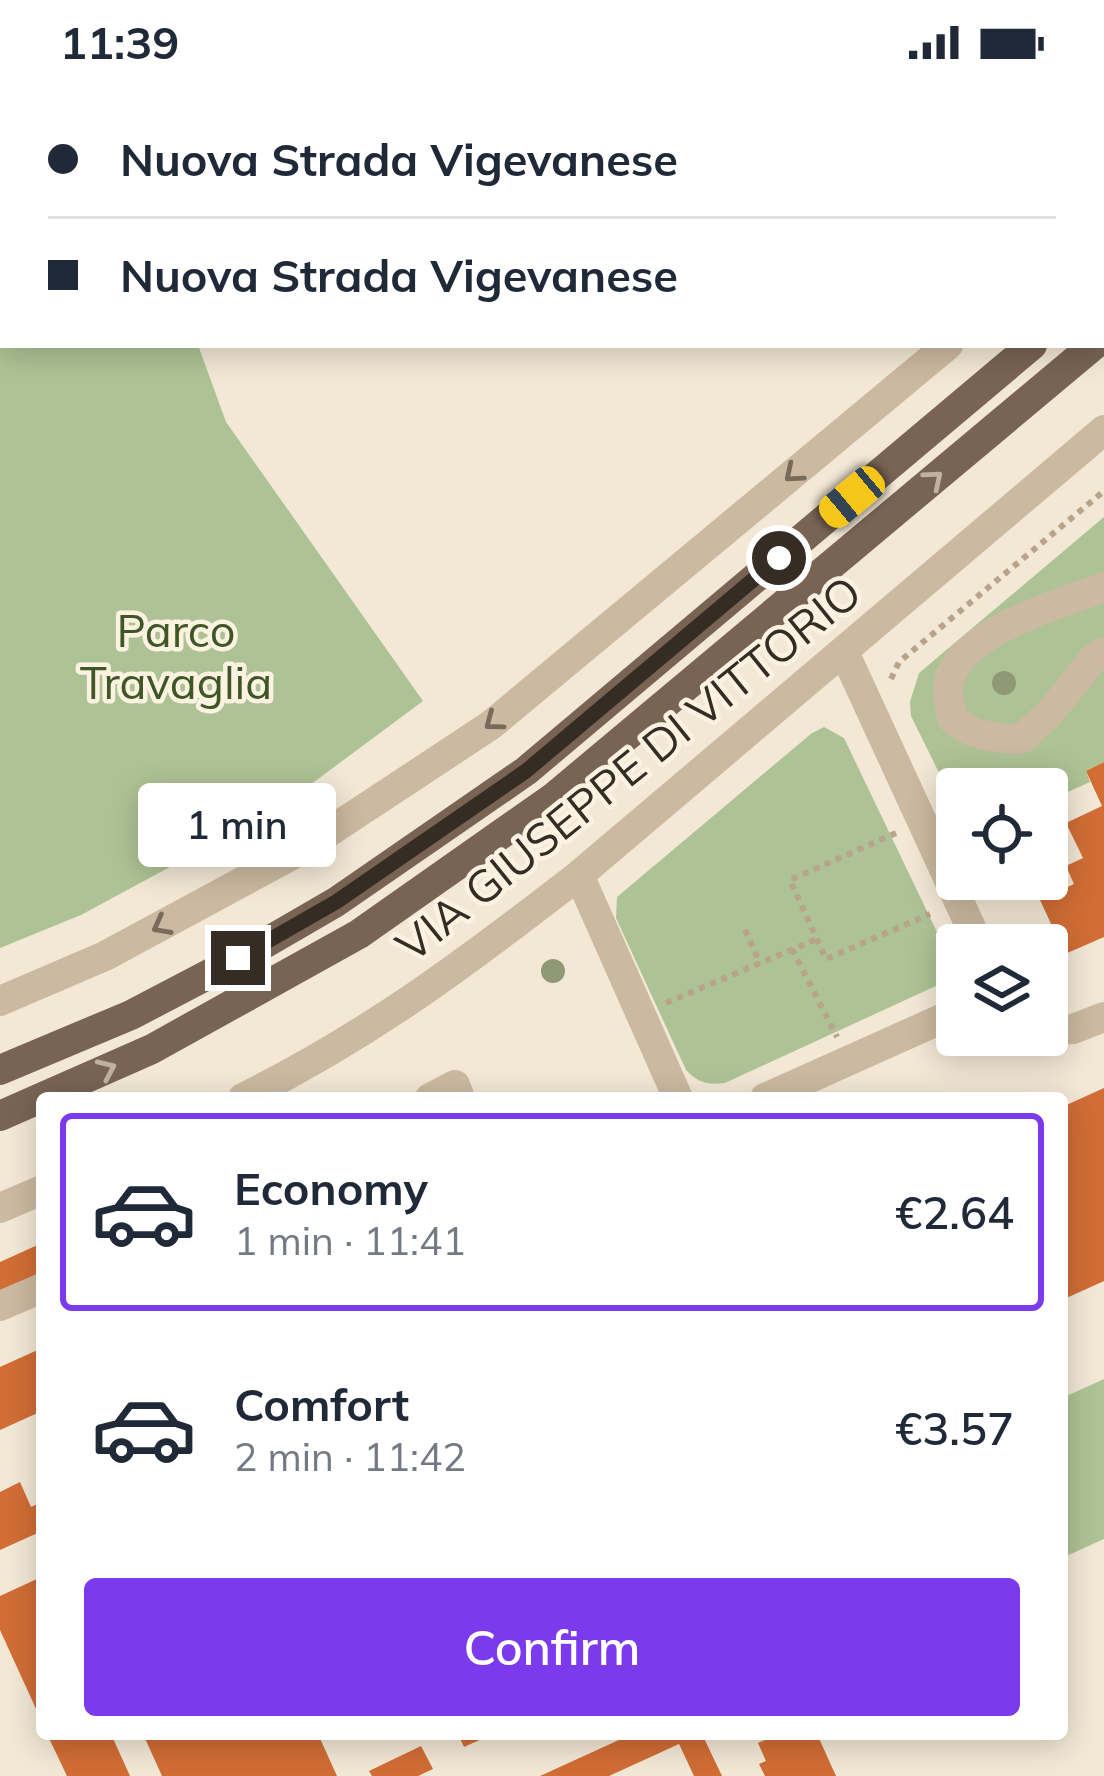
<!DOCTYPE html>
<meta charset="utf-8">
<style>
:root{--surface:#fff;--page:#f2f2f3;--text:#1f2937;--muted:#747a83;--line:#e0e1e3;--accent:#7c3aed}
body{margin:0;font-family:Mulish,sans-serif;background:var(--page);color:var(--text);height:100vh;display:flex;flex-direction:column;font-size:45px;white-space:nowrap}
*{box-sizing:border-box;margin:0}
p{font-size:39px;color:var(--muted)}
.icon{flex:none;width:66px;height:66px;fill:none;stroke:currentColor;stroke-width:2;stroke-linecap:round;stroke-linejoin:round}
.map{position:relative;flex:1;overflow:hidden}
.sheet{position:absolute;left:36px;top:1008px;width:1032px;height:648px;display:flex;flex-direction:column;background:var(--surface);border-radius:12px;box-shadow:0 6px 30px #0003}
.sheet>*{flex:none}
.banner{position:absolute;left:0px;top:0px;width:1104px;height:264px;box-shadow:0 6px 30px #0003;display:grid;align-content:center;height:264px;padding:0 48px;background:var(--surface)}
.fabs{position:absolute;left:936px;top:684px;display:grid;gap:24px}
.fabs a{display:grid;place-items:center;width:132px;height:132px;border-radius:12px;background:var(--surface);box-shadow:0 6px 30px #0003;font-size:60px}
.end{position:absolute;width:54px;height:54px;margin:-27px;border:15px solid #352c24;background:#fff;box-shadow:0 0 0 6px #fff}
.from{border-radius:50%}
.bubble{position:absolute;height:84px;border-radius:12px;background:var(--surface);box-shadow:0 6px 30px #0003;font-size:39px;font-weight:600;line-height:84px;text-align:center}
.car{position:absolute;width:36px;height:72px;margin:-36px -18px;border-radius:15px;box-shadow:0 0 9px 3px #0007;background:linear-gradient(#f5c518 24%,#345 0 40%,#f5c518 0 76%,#345 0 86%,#f5c518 0)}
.banner b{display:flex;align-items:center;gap:42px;height:114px;font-size:45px}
.banner b+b{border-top:3px solid var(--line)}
.banner i{width:30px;height:30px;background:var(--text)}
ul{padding:21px 0 0;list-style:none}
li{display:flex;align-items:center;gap:36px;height:198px;margin:0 24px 18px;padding:0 24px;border:6px solid transparent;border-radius:12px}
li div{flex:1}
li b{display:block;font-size:45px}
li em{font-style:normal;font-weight:600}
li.selected{border-color:var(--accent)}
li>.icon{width:108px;height:108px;stroke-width:1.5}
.cta{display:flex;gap:24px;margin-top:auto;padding:24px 48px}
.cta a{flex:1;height:138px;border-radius:12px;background:var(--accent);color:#fff;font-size:48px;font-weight:600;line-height:138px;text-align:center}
.status{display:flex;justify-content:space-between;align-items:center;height:84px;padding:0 60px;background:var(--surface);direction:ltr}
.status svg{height:33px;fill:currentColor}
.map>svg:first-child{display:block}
</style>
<div class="status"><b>11:39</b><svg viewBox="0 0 49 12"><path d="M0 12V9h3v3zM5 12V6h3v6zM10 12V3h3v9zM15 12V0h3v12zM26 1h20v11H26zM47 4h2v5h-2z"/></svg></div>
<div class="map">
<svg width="1104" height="1692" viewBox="0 0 1104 1692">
<rect width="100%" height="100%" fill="#f3e8d6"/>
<path fill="#aec395" d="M0,0H286L3,3V261H198L226,338L423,617L279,724L81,831L0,864Z
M1104,433V678L1086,687L1090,698L1059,712L1063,723L1047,731V705H957V725L911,632L910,618L919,589Z
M824,643L844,654L948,871L949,882L938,901L725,999C708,1001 698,999 686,986L616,834L617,813L812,649Z
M1104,1295V1455L1062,1474V1314Z"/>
<path fill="#d16d35" d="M1104,678V853L1065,870L1040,816L1074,800L1066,782L1083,774L1066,739L1102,722L1086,687Z
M1104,1004V1197L1062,1216V1023Z
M42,1159V1192L0,1210V1178Z
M42,1264V1327L0,1346V1283Z
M20,1398L31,1423L42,1418V1447L0,1466V1408Z
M39,1494L42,1501V1638L0,1546V1512Z
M47,1650H111L130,1692H67Z
M143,1650H318L337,1692H162Z
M458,1650H493L464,1663Z
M632,1650H702L722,1692H694L679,1660L609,1692H540Z
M778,1650H817L836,1692H765L759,1680L766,1677L758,1659Z
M421,1662L433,1685L418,1692H372L369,1687Z"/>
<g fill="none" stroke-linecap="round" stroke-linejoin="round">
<path stroke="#b8a38b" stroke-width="6" stroke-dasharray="6 6" stroke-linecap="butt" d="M891,595L899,578L1104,407
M896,749L790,796L826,875L930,830
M745,846L760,879
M792,865L837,953
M666,919L817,855"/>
<path stroke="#ccb9a1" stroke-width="30" d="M1101,133L1104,131
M1104,503C1061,520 951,549 948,605C948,614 951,625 952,634C974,653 993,654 1021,655L1050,629L1093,575L1104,568
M844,568L979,861
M579,791L678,1014
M0,917L105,872L303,765L491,641L948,261
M1047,947L1073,945L1104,933
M243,1014C371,950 467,878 579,791L1104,346
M430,1014L455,1001L460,1014
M765,1014L957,928
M0,1124L42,1106
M0,1222L42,1204"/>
<path stroke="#796454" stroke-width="30" d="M1101,203L1104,201
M0,986L131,931L238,875L336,818L526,687L1032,261
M0,1032L152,965L359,850L554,713L1094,261"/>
</g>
<g fill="#909875">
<circle cx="1004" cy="599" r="12"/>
<circle cx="553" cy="887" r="12"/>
</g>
<defs><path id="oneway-chevron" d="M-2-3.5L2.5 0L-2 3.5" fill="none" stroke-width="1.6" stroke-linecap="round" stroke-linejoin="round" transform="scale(3)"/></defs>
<g stroke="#796b5c">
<use href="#oneway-chevron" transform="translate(793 390) rotate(140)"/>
<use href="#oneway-chevron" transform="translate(493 638) rotate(143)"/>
<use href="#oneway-chevron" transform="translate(161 842) rotate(152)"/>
</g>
<g stroke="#c0b2a2">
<use href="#oneway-chevron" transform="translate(934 395) rotate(-40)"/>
<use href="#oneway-chevron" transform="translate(107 985) rotate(-24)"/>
</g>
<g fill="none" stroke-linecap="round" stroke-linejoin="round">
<path stroke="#352c24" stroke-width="15" d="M238,874L336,818L526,687L779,474"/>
</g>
<g text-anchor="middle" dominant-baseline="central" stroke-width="9" stroke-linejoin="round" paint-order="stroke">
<g font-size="45" fill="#3f5626" stroke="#fbf2e2">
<text x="176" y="546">Parco<tspan x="176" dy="52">Travaglia</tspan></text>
</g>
<g font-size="45" fill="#352c24" stroke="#fbf2e2">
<text transform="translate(628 684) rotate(-39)">VIA GIUSEPPE DI VITTORIO</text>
</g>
</g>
</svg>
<div class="fabs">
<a><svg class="icon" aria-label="locate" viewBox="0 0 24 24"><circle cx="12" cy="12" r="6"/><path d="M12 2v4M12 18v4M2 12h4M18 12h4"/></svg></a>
<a><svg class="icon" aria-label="layers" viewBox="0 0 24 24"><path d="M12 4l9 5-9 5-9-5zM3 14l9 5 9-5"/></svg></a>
</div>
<i class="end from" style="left:779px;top:474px"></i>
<i class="end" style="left:238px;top:874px"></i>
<div class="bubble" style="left:138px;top:699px;width:198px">1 min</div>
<i class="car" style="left:852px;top:413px;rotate:230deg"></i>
<div class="banner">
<b><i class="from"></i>Nuova Strada Vigevanese</b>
<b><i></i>Nuova Strada Vigevanese</b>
</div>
<section class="sheet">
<ul>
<li class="selected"><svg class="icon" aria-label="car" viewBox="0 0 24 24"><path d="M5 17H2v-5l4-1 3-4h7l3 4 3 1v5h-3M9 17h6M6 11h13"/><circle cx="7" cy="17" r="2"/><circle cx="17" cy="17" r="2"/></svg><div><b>Economy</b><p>1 min · 11:41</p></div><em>€2.64</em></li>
<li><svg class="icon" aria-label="car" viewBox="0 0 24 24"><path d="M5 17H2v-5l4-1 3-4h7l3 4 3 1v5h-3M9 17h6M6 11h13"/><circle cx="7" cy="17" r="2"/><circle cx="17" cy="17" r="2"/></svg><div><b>Comfort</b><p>2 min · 11:42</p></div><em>€3.57</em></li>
</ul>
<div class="cta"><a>Confirm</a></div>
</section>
</div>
